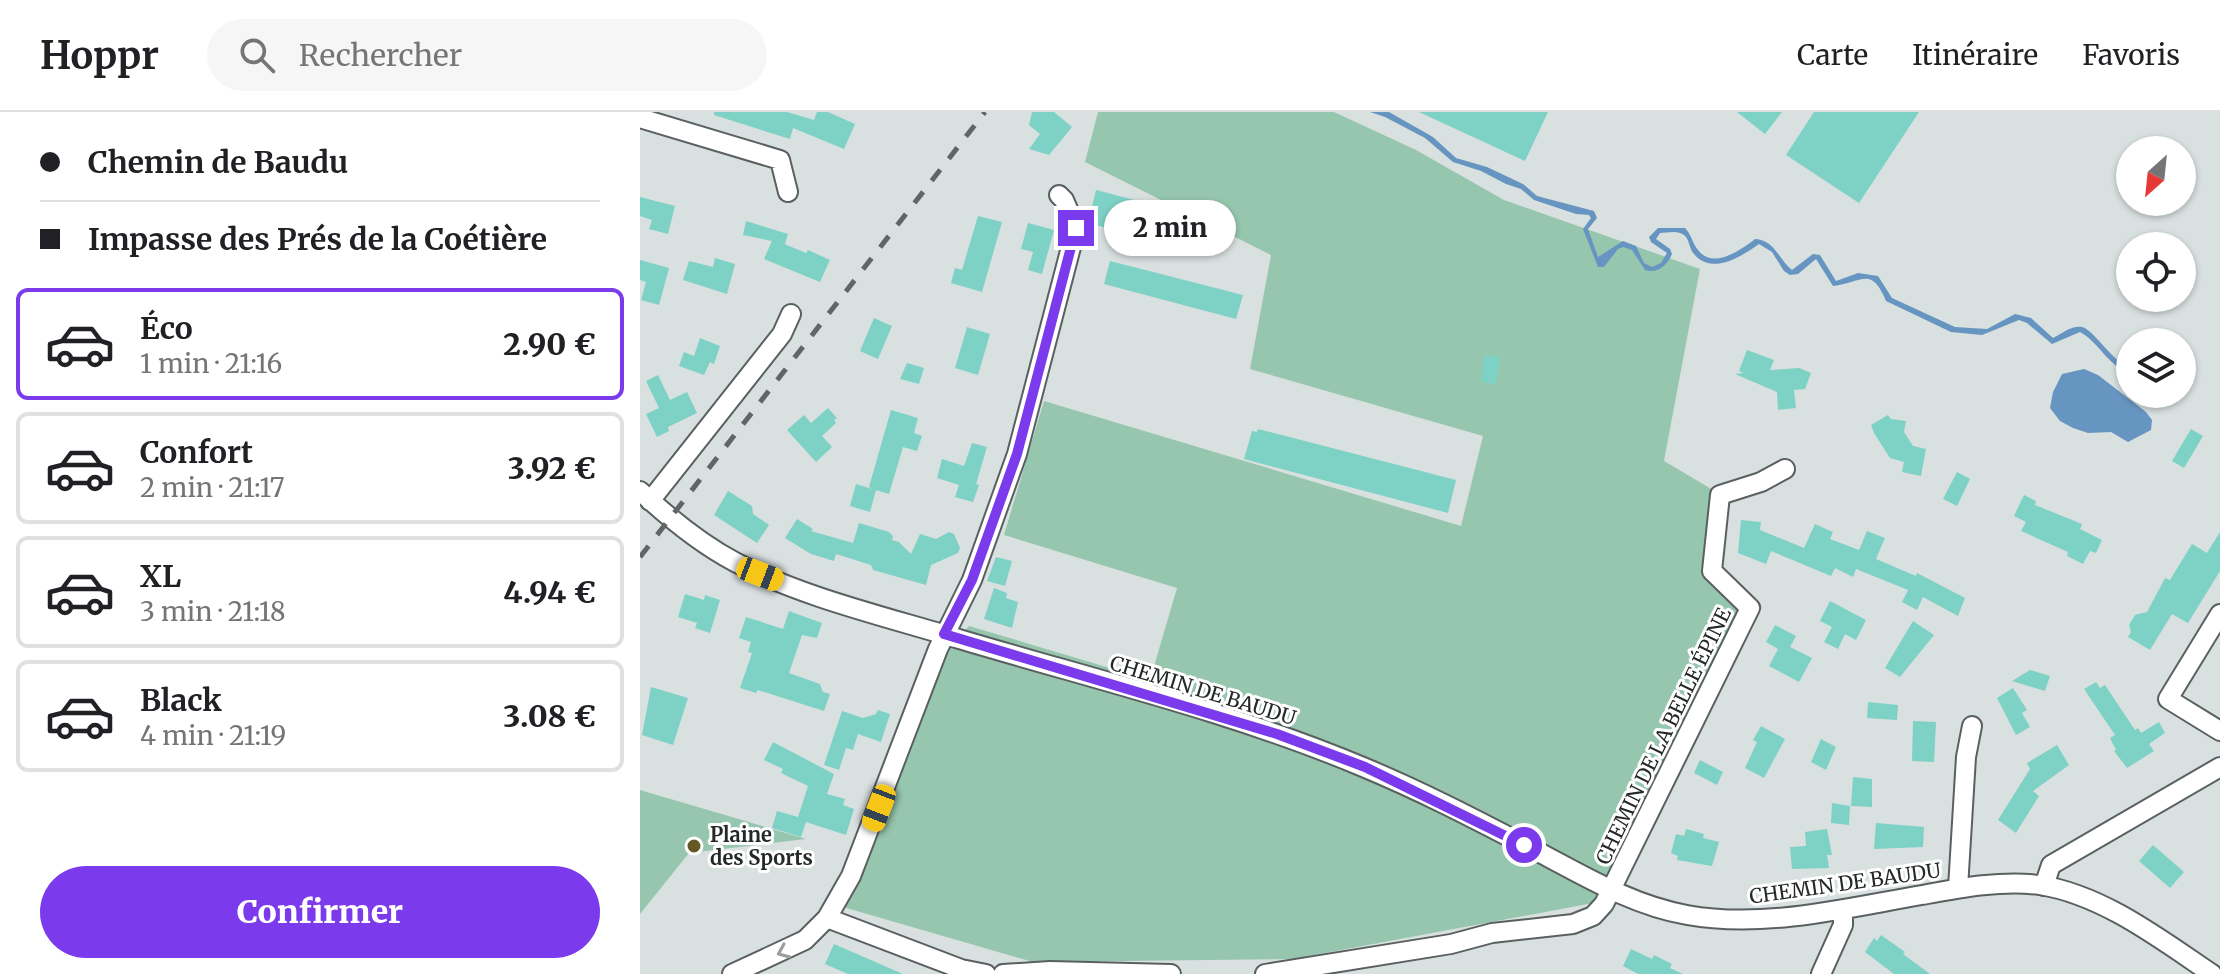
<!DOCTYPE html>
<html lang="fr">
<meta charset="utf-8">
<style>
:root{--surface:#fff;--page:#f6f6f6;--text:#202124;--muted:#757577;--line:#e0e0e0;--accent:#7c3aed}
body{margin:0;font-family:Merriweather,serif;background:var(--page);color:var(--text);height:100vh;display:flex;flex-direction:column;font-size:30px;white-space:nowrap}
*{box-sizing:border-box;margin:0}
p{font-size:26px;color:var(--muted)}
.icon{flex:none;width:44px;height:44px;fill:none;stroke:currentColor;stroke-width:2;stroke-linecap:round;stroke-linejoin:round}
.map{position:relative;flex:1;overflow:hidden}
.panel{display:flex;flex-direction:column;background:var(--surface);width:640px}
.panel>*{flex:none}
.top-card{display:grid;align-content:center;height:176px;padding:0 40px;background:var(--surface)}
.needle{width:52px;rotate:207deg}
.controls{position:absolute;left:1476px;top:24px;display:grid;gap:16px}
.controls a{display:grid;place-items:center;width:80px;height:80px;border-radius:50%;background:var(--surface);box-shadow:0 2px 6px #0004;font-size:40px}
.end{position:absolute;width:36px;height:36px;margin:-18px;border:10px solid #7c3aed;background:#fff;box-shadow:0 0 0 4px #fff}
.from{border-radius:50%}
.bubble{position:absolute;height:56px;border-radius:28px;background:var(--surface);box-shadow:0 2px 6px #0004;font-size:26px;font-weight:800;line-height:56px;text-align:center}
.car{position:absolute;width:24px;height:48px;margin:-24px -12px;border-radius:10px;box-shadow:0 0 6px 2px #0007;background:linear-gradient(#f5c518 24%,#345 0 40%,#f5c518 0 76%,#345 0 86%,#f5c518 0)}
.top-card b{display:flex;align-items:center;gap:28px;height:76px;font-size:30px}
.top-card b+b{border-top:2px solid var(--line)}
.top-card i{width:20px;height:20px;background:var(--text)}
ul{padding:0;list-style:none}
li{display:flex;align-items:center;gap:24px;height:112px;margin:0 16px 12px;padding:0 24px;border:4px solid var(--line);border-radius:12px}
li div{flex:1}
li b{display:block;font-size:30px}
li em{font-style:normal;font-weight:800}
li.active{border-color:var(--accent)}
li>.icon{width:72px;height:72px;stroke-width:1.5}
.button{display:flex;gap:16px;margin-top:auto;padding:16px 40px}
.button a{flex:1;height:92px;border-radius:48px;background:var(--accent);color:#fff;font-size:32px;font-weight:800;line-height:92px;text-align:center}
header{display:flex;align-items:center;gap:48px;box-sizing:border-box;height:112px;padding:0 40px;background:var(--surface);border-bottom:2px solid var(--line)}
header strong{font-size:38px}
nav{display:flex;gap:44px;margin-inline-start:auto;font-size:28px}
.search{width:560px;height:72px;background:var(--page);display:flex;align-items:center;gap:20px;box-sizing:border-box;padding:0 28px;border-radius:44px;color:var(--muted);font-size:30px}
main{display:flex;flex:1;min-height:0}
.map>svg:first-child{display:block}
</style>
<header>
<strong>Hoppr</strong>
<div class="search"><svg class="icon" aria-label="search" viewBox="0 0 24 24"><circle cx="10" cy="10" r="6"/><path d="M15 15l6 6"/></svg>Rechercher</div>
<nav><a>Carte</a><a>Itinéraire</a><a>Favoris</a></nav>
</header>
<main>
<section class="panel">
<div class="top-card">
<b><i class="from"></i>Chemin de Baudu</b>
<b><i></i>Impasse des Prés de la Coétière</b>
</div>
<ul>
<li class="active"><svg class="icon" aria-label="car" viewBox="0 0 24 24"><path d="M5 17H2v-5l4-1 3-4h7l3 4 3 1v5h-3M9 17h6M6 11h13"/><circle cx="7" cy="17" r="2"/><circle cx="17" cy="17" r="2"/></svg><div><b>Éco</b><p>1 min · 21:16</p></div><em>2.90 €</em></li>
<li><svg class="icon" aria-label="car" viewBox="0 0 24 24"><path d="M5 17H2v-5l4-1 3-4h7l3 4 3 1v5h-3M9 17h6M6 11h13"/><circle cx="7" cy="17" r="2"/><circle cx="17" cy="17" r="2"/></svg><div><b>Confort</b><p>2 min · 21:17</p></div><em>3.92 €</em></li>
<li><svg class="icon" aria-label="car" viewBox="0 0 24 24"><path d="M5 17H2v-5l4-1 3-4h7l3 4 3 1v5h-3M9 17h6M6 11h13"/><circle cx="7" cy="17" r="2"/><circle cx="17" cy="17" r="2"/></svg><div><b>XL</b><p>3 min · 21:18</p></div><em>4.94 €</em></li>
<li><svg class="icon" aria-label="car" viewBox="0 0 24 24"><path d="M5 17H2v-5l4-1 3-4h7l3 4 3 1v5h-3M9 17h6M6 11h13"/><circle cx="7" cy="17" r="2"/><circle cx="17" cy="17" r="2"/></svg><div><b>Black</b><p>4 min · 21:19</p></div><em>3.08 €</em></li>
</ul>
<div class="button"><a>Confirmer</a></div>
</section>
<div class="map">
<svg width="1580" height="862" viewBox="0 0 1580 862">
<rect width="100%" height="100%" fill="#d9e0e0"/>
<path fill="#96c6ae" d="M458,0H694L776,38L864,88L1060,157L1024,349L1073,378L1062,464L1099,498L953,791L653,847L393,850L203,795L306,539L329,514L510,568L537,476L364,423L404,289L821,414L843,324L610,257L631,143L445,50Z
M0,678L166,727L49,741L0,802Z"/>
<path fill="#6795c1" d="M730,0H749L793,25L816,46L847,55L883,72L897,84L954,99L957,106L948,117L958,145L983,129L996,134L1004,151L1012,155L1021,151L1027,141L1011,130L1009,125L1018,116H1045C1052,123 1052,131 1058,138C1073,158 1101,138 1115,127C1135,128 1139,148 1152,158L1173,142L1180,143L1196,169L1218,161L1238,164L1252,186L1315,215L1347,217L1375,202L1391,206L1413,226C1421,222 1432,213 1442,215C1454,218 1471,248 1490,256V262C1465,251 1460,231 1440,220L1412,232L1387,211L1379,208L1342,223L1311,220L1246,189C1231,153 1222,171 1193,174L1176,147L1158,162L1150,163L1144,159L1132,140L1119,132C1102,144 1072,164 1054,142C1048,135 1050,124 1040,121C1034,119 1026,121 1020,121L1016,127L1030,137L1032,142C1027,154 1017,162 1005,158L992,138L983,135L978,137L964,155H958L943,117L951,106L949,103L936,102L894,88L881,77L866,72L841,59L813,50L785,26L745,5Z
M1444,257L1458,263L1506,300L1512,308L1511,318L1488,330L1471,320L1448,321L1433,316L1420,309L1410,296L1413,280L1422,262Z"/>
<path fill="#7ed1c5" d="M74,0H147L174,8L177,0H188L215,12L204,37L153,16L150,27L74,3Z
M392,0H414L432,15L409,43L389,37L400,22L389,13Z
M779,0H908L885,49Z
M1097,0H1142L1125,22Z
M1174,0H1279L1219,91L1146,43Z
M456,78L502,90L493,123L448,111Z
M0,85L35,94L28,122L9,117L12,108L0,104Z
M338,104L362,110L342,180L311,171L315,156L322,158Z
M106,109L148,122L145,132L142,131L166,141L168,138L190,148L180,170L124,147L132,129L103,123Z
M388,111L414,118L402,162L388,158L393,140L381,137Z
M75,146L95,152L87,182L43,168L49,149L73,155Z
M0,148L29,156L19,193L1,188L6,170L0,168Z
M470,149L603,183L596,207L464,172Z
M234,206L252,214L238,247L220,239Z
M327,215L350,222L338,263L315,256Z
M60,226L80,234L74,252L70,250L64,263L39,254L44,240L54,244Z
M1107,238L1134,248L1130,258L1159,256L1171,261L1165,277L1154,278L1156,296L1138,298L1137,280L1095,262L1104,261L1099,259Z
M844,243L860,245L856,272L841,270Z
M267,251L284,256L279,272L260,267Z
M18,263L30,288L47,280L57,301L28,315L29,319L17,325L6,302L19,296L6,269Z
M188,296L197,306L194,308L196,311L182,324L192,335L176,350L147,318L164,303L171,311Z
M251,298L278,306L274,321L282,324L277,339L263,335L249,382L236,378L230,400L210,394L216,372L232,377L229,375Z
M1248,303L1251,307L1266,309L1264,320L1273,334L1286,337L1281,364L1262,360L1264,350L1250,346L1234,321L1231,313Z
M618,317L816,368L808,401L604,347L612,319L617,320Z
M1551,317L1563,324L1544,356L1532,349Z
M332,331L347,335L336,372L339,373L333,390L315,385L319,373L297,366L302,347L324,354Z
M1317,360L1330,367L1317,394L1303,387Z
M88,379L112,394L113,402L129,413L117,431L74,403Z
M1384,383L1396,389L1395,393L1442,412L1440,417L1462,428L1456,441L1450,439L1443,452L1427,444L1428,440L1381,419L1386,410L1374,404Z
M157,407L173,417L171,419L213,431L219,411L249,420L253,424L252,428L259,430L271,442L280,422L296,427L309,420L314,422L320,436L318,441L291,453L286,473L233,458L231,453L196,442L194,449L171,442L145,426Z
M1101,408L1121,410L1120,418L1164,436L1175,412L1193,420L1190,427L1219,438L1227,419L1245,426L1236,447L1276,464L1277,461L1325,486L1318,504L1283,485L1277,498L1262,490L1268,478L1216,457L1213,465L1195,456L1191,464L1131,439L1126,452L1098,441Z
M1580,420V459L1548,511L1532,502L1510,538L1488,525L1491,520L1489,513L1495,503L1507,500L1525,466L1530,468L1552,432L1567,441Z
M356,445L372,449L365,474L347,469Z
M354,476L367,481L366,486L378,490L372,516L344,507Z
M45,482L64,488L65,483L80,488L70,521L55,516L57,511L38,505Z
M1190,489L1226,508L1216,528L1205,522L1198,537L1184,530L1192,515L1180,509Z
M149,499L182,511L177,526L162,523L149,561L180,572L183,580L190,582L184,599L118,578L116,581L100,576L112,541L108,540L111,530L99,526L106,505L143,517Z
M1273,509L1294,523L1260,565L1245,556Z
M1135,513L1156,524L1150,535L1172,546L1159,570L1129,554L1138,537L1126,530Z
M1390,558L1410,564L1405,579L1372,569Z
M1456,570L1460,576L1465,573L1495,618L1498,616L1501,621L1519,610L1525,621L1509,632L1514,639L1487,656L1474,639L1476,638L1470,626L1475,623L1444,577Z
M11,575L48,586L33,633L2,623Z
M1373,576L1387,598L1382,601L1390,615L1376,623L1357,586Z
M1228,590L1258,593L1257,608L1227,606Z
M238,598L250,602L241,630L218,622L213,638L206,636L199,658L184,653L202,599L223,606L236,602Z
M1273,609L1296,610L1294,650L1272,649Z
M1121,614L1145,627L1124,666L1105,656L1117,630L1113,628Z
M1181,627L1196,635L1186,658L1171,650Z
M133,630L194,662L187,682L205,687L203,693L214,697L206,723L166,710L161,725L132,716L137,699L158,705L168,674L141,661L143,657L124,648Z
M1417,633L1429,653L1393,679L1399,684L1376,721L1358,708L1390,657L1387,651Z
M1060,648L1083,660L1077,673L1054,661Z
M1213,665L1232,667V695L1211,694Z
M1192,691L1210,694L1209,713L1191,711Z
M1236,711L1284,715L1283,735L1234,737Z
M1046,717L1064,722L1063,726L1079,730L1072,754L1037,748L1038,744L1031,741L1036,722L1044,724Z
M1187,717L1192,743H1187L1189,756L1152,757L1150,735L1166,734L1165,720Z
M1513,733L1544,760L1530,776L1499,749Z
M1241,823L1265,840L1263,842L1290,862H1254L1225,840L1234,826L1237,829Z
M194,832L263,862H208L185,852Z
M991,837L1012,847L1014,843L1032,852L1030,856L1043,862H998L983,854Z"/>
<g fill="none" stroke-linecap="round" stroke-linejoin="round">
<g stroke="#5a6061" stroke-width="22">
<path id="street" d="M0,6L140,48L148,80
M0,379C29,406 59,431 95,450C161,485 247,505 319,527C453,567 595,601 723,655C786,681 846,713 906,744C951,768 996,794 1047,803C1124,817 1205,796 1282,783C1320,776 1361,768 1400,773C1463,783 1520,827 1572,862
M10,389L142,222L151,202
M1580,502L1528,587L1580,619
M1404,774L1411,753L1580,655
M1318,776L1326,645L1332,614
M187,806L321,857L346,862
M92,862L165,828L187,806L211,764L298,537L332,468L377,342L436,116L424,88L419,83
M363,862L410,859L531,862
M625,862L811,832L852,821L933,812L953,804L964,792L1110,496L1072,459L1080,383L1121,370L1145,357
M1181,862L1203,813V797"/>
</g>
<use href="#street" stroke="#fff" stroke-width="18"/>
<path stroke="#616565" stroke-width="5" stroke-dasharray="14 14" stroke-linecap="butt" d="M0,445L345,0"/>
</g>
<defs><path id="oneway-chevron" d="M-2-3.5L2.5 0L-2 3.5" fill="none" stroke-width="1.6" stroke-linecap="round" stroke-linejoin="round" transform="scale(2)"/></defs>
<use stroke="#9d9e9e" href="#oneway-chevron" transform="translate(143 840) rotate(157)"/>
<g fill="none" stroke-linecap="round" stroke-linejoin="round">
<path stroke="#7c3aed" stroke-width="10" d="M436,116L377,342L332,468L304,522L637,622L725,655L884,733"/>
</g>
<circle fill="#635926" stroke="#fff" stroke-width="3" cx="54" cy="734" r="8"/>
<g text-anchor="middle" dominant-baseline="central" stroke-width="6" stroke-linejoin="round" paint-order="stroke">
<g font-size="20" fill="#252828" stroke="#fff">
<text transform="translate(563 578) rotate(17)">CHEMIN DE BAUDU</text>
<text transform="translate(1023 624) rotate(-64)">CHEMIN DE LA BELLE ÉPINE</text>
<text transform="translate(1205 771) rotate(-8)">CHEMIN DE BAUDU</text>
</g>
<g font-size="20" font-weight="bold" fill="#252828" stroke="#fff" text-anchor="start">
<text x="70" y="722">Plaine<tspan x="70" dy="23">des Sports</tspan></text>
</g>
</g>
</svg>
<div class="controls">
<a><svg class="needle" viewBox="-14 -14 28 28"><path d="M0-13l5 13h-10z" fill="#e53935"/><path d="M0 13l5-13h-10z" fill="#757577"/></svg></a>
<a><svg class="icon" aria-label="locate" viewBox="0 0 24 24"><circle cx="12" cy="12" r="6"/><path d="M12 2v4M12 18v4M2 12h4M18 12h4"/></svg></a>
<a><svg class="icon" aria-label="layers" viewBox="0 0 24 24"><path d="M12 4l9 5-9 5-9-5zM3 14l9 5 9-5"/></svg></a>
</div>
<i class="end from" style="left:884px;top:733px"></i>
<i class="end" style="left:436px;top:116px"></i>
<div class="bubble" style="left:464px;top:88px;width:132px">2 min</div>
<i class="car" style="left:120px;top:462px;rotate:111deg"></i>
<i class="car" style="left:239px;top:696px;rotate:201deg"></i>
</div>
</main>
